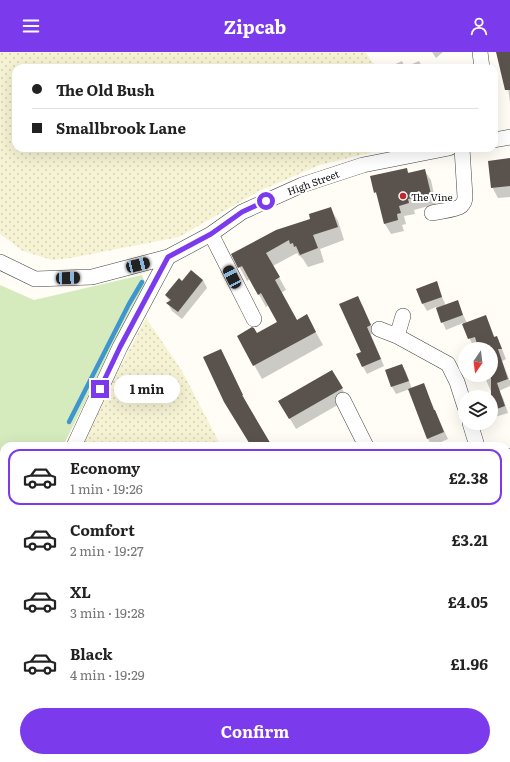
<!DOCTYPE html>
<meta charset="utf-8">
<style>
:root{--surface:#fff;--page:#f6f6f6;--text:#222;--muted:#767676;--line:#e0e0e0;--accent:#7c3aed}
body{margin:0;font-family:Literata,serif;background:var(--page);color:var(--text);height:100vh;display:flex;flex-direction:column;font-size:15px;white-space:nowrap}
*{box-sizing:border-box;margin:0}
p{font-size:13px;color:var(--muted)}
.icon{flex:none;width:22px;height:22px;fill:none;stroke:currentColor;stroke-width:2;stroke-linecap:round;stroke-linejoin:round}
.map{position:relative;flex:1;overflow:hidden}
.panel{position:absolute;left:0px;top:390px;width:510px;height:320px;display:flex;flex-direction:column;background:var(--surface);border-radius:12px 12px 0 0;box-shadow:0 4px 16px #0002}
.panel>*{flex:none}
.hud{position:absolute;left:12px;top:12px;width:486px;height:88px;border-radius:12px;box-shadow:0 4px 16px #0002;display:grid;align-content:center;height:88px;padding:0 20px;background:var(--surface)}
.needle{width:26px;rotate:194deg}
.tools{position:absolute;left:458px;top:290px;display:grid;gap:8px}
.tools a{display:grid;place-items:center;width:40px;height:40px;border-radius:50%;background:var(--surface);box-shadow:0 4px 16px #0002;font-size:20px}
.end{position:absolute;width:18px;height:18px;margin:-9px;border:5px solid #7c3aed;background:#fff;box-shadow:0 0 0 2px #fff}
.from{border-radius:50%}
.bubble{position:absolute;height:28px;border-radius:14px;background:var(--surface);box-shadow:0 4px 16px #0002;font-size:13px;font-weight:700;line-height:28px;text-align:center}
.car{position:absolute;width:12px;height:24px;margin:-12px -6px;border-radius:5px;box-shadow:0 0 3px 1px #0007;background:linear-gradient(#222 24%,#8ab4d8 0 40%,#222 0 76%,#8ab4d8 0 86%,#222 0)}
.hud b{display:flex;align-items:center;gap:14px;height:38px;font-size:15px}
.hud b+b{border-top:1px solid var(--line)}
.hud i{width:10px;height:10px;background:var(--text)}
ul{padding:7px 0 0;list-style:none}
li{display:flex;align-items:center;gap:12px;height:56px;margin:0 8px 6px;padding:0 12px;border:2px solid transparent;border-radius:12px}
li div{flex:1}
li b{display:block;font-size:15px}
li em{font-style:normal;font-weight:700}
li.current{border-color:var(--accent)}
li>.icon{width:36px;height:36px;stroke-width:1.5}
.primary-button{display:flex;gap:8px;margin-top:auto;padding:8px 20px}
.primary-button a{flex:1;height:46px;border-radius:24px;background:var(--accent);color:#fff;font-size:16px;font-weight:700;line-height:46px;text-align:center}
header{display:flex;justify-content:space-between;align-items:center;height:52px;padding:0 20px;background:var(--accent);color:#fff;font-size:18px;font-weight:700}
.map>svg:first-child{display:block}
</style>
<header><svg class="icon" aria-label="menu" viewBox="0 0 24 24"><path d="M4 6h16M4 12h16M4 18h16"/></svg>Zipcab<svg class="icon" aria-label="person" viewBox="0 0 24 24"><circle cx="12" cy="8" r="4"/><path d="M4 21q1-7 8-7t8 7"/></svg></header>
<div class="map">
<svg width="510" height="710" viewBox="0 0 510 710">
<defs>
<pattern id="farmland-dots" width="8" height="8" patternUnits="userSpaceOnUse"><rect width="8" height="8" fill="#f6f3d4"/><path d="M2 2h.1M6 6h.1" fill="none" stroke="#d2cfb5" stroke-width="1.8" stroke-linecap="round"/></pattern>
</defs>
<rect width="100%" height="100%" fill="#fffdf5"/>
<path fill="url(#farmland-dots)" d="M0,0H365L375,13L367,16H16V96H371L372,100L320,113L259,139L179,185L71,206L52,208L23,199L0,182Z
M146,266L182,319L221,394H80L88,376Z
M4,577V640L0,642V582Z
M4,672V706H243L244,710H0V674Z"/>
<path fill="#d5ebbd" d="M142,223L147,236L127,266L63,394H4V511L0,519V233L34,248Z"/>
<path fill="#0003" d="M432,0H443L436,6Z
M497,0H510V50L507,30Z
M402,9L405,15L419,9L423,16H387Z
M510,107V145L498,146L492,135Z
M406,117L409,121L424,118L431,128L436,152L414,158L415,162L404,164L406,172L402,173L404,179L391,182L385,172L379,147L375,140Z
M330,156L338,169L344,188L320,197L324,210L308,215L303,207L300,204H299L297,201L273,214L286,238L281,241L297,269L314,277L323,293L262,327L238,284L257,282L278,270L269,253L266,255L250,227L247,229L233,203L311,167Z
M203,228L207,236L182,267L172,259L168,252L170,250L166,244L183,230Z
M436,231L446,254L457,250L467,271L485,264L489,271L495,286L496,285L500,292L506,307L502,309L510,329V334L499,339L503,346L508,361L495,365L491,358V345H486V344L492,342L484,323H491V297H480L473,294L463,271L446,278L436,255L427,259L423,252Z
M362,252L374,280L371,283L384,314L367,322L357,303L362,301Z
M221,298L248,354H247L271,394H252Z
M402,313L406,320L412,337L423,332L448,387L432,394L428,387L410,337L396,342L392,335L387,319Z
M332,319L348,347L296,377L280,350Z
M506,448H510V473L506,474Z
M506,700L510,701V710H466L448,706H506Z
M279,706H303L302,710H279Z"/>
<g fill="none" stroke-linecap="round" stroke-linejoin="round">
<path stroke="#3f96cf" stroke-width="4.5" d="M69,370L129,252L142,230"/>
</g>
<path fill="#5a524d" d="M496,0H510V38H505Z
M510,106V134L491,136L488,109Z
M407,116L408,121L425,117L431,142L408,147L409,151L399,154L401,161L397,162L398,168L384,172L376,140L374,141L370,124Z
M331,155L338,175L313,183L318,196L300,203L296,194L294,195L293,191L290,192L289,188L266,201L280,225L275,228L297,268L307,262L316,280L253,314L237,284L252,275L254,276L257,281L277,270L261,241L258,243L242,214L238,216L231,202L276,178L310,167L309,162Z
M191,218L203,228L178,260L166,251L171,248L165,243L179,226L182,229Z
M437,229L442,245L422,252L416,237Z
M358,244L371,273L367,275L381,307L362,315L356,302L361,300L339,252Z
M458,248L463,263L441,271L436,256Z
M486,263L494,285L497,284L502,297H498L508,327L497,331L505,354L491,359V297H466L477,292L475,285L468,287L462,272Z
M221,297L243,343H242L272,394H251L224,350L203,305Z
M402,312L409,329L391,335L385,318Z
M332,318L343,336L289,367L278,349Z
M424,331L434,358H435L444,380L427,387L408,337Z"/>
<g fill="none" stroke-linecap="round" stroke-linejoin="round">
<g stroke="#444" stroke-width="16">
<path id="minor" d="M480,0L482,16
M494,88L510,85
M432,161C440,159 456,158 461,154C464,151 465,148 465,145L462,96
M211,182L254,267
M0,210L35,227L92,225L168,205L211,182L242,160L302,133L363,113L449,96
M379,277L397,284L448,312L457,330L465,355
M397,284L403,264
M343,348L366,394
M470,371L477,394
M74,394L120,295L168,205
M506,405L510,404
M0,554L4,546
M0,655L4,652
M334,709L360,706L375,710"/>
</g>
<use href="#minor" stroke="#fff" stroke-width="15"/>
</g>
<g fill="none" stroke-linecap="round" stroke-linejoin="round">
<path stroke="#7c3aed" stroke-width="5" d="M100,337L120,295L168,205L211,182L242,160L266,149"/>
</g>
<circle fill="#c4262e" stroke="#fff" stroke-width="1.5" cx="403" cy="144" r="4"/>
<g text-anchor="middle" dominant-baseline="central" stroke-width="4" stroke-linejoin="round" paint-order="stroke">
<g font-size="10" fill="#111" stroke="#fff">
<text transform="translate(313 130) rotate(-20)">High Street</text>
</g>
<g font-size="10" fill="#111" stroke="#fff" text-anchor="start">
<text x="411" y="144">The Vine</text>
</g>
</g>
</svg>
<div class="tools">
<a><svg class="needle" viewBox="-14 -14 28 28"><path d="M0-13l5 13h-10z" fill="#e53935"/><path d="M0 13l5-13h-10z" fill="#767676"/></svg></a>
<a><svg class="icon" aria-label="layers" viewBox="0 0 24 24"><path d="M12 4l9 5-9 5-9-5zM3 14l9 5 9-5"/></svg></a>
</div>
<i class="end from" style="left:266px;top:149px"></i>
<i class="end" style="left:100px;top:337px"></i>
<div class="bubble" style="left:114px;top:323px;width:66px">1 min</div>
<i class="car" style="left:138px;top:213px;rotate:76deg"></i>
<i class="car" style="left:232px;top:225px;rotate:333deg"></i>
<i class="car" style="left:68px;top:226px;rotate:88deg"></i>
<div class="hud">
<b><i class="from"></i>The Old Bush</b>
<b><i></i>Smallbrook Lane</b>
</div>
<section class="panel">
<ul>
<li class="current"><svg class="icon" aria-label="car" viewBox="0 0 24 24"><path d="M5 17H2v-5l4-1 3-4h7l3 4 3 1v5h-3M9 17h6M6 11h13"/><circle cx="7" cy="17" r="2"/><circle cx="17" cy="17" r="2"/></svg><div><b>Economy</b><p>1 min · 19:26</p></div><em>£2.38</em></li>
<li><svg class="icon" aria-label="car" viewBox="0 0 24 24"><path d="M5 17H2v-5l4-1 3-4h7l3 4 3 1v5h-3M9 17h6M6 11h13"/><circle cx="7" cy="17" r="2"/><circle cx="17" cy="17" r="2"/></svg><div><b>Comfort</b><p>2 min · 19:27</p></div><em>£3.21</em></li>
<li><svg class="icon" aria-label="car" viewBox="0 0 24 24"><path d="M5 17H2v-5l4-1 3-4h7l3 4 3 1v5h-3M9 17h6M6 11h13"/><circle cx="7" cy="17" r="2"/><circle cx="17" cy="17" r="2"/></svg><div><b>XL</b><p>3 min · 19:28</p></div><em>£4.05</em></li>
<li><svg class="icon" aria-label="car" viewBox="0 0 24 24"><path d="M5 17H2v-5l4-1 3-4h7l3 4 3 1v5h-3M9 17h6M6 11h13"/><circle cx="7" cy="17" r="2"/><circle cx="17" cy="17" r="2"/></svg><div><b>Black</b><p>4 min · 19:29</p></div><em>£1.96</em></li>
</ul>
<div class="primary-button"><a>Confirm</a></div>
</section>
</div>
